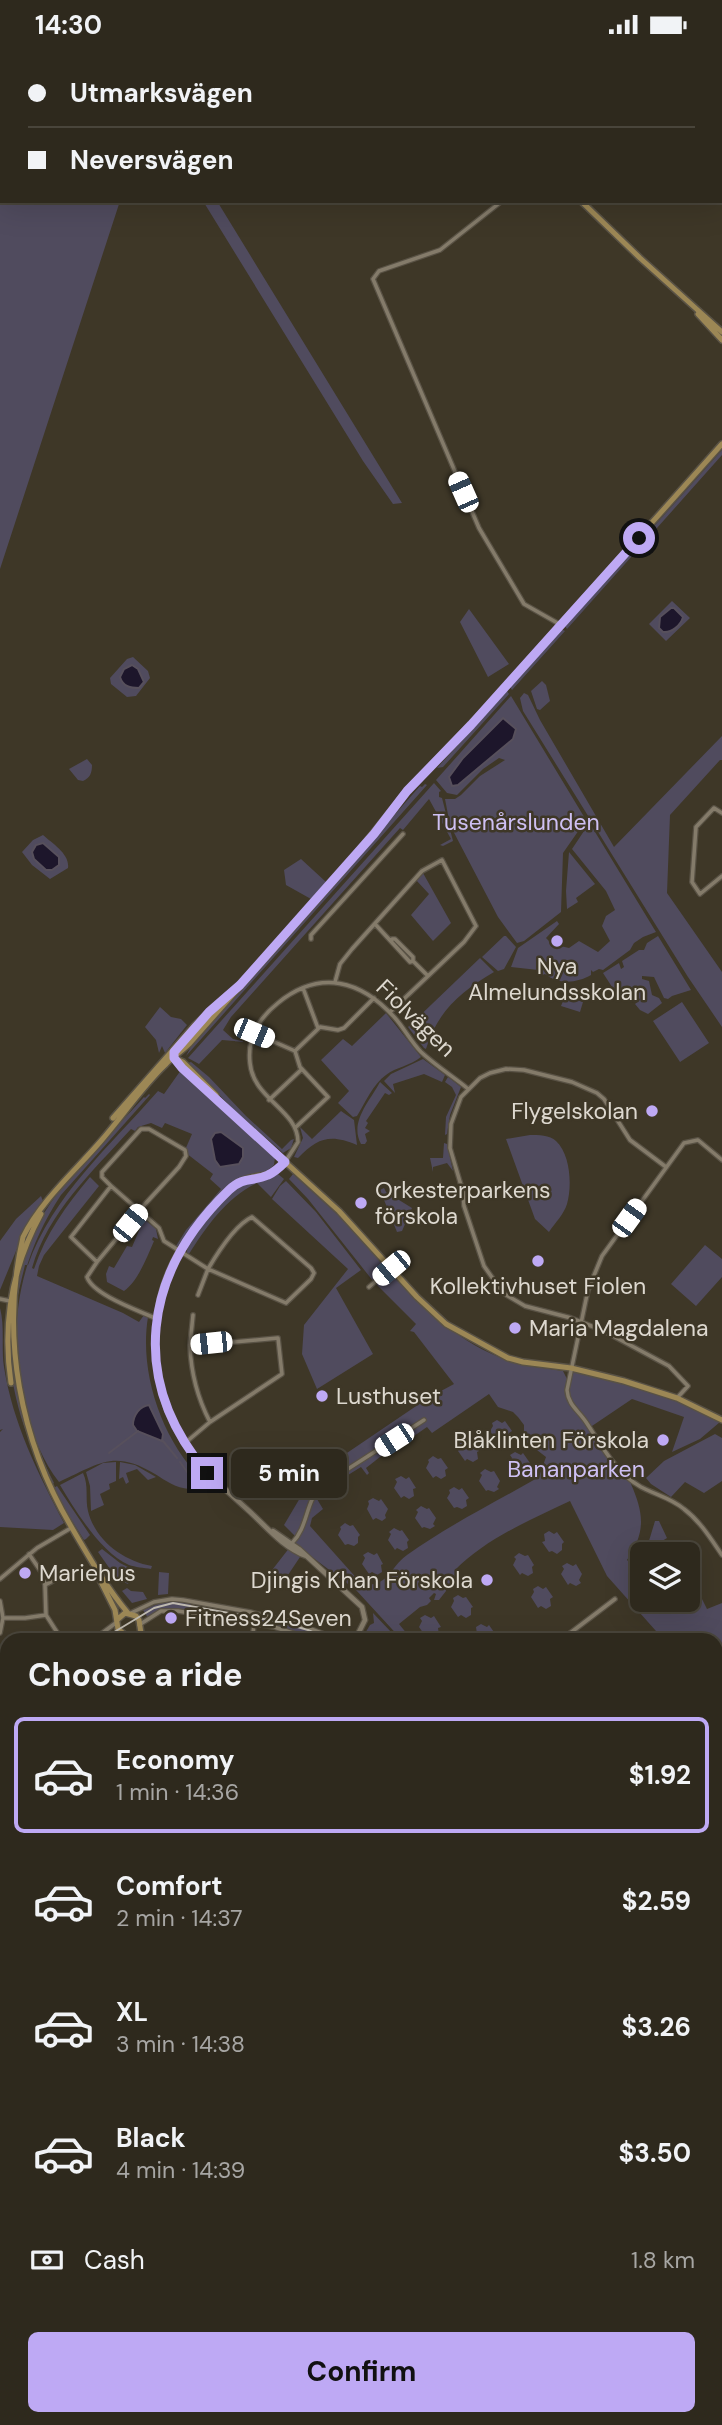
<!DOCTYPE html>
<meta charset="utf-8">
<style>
:root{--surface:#2e291d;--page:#363126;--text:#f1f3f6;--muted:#a7a6a4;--line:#49453b;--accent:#bea9f4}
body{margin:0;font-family:"DM Sans",sans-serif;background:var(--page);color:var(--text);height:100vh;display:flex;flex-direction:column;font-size:26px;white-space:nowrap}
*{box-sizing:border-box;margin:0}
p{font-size:23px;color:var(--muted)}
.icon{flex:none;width:38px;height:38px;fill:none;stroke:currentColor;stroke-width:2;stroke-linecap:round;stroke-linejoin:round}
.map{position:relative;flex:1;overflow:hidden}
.sheet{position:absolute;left:0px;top:1584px;width:723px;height:793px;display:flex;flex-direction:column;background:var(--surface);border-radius:21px 21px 0 0;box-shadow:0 7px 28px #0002,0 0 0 2px var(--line)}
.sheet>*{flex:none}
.hud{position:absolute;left:0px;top:0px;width:723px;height:154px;box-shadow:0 7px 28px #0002,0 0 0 2px var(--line);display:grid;align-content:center;height:154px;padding:0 28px;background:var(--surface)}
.controls{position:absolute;left:630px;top:1493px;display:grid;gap:14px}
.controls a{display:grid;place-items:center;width:70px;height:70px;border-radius:10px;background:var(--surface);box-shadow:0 7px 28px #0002,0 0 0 2px var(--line);font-size:35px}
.end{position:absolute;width:32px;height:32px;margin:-16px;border:9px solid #bea9f4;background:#111;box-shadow:0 0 0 4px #111}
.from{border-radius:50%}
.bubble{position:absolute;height:49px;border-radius:10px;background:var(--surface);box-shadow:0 7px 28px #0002,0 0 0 2px var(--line);font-size:23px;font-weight:700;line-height:49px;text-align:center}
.car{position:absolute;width:21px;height:42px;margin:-21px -10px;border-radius:9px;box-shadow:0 0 5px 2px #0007;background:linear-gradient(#fff 24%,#345 0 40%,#fff 0 76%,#345 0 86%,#fff 0)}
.hud b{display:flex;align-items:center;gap:24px;height:66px;font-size:26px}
.hud b+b{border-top:2px solid var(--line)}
.hud i{width:18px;height:18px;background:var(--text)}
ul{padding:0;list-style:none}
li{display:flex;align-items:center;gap:21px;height:116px;margin:0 14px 10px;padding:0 14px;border:4px solid transparent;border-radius:10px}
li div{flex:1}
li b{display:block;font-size:26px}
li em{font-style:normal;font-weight:700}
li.selected{border-color:var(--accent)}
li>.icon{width:63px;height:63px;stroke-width:1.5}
h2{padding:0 28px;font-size:32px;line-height:84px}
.pay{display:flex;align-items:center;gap:18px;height:77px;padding:0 28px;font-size:26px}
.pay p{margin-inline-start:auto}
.primary-button{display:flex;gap:14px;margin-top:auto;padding:14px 28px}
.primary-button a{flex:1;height:80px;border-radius:10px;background:var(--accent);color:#111;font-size:28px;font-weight:700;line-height:80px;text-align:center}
.status{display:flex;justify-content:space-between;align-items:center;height:49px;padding:0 35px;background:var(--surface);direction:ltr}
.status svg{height:19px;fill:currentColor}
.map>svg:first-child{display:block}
</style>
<div class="status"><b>14:30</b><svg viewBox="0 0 49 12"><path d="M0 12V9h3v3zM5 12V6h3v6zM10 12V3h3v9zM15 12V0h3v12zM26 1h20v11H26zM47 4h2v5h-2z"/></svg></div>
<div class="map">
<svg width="722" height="2376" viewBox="0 0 722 2376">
<rect width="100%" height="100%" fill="#3e3727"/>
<path fill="#504b5e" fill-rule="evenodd" d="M0,0L115,2H2V152H120L0,520Z
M203,152H217L402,454L393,455L363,412Z
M722,401V406L567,580L565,577Z
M672,552L690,569L666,592L649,575Z
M469,560L509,615L488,628L460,573Z
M561,580L565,582L512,641L510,638Z
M133,608L148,622L150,629L136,647L127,648L111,635L110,629L127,610Z
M542,632L546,636L550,652L540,661L537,660L531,642Z
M507,642L509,645L443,718L437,719Z
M524,644L528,646L540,671L614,798L722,687V711H720L670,766L667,844L722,923V978L688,928L523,662L520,649Z
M511,647L586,771L563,804L561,863L524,892L517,894L498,868L450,776L445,750H455L461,746L480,727L505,711L499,709L483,720L457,746L447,744L436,731Z
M87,710L92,716C92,724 90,729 83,732L78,731L69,720Z
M434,734L441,742L439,743V748L442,749L453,792L443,797L440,796L451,790L429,750L403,781L400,779L231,968L223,981L233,990L246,993L222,991L199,1015L188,1009Z
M425,735L427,736L186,1007L194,992L420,737L422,738Z
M592,778L656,883L643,888L634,894L630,901L603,921L599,920L593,923L591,921V926C577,934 559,936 545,925L542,926L538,921L511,918L518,899L557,872L559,875L546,889L552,895L569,899L579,892L598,903L610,892L602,877L606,867L615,861L606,842L572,800L586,779Z
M43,786C53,795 70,805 68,819L50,830L32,816L22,803L33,791Z
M569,803L595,835L576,849L578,853L567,860L566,842Z
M301,810L326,833L311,850L286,836L284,821Z
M423,824L451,874L433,892L411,866L429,845L416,831Z
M504,887H506L516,898L504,920L498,922L482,908Z
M658,887L691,941L672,947L668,950L664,949L654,928L642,927V930L649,932L652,946L659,949L662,954L648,965L640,961L635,955L640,951L639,949L630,950L628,948L627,937L625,947L614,941L603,924L619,914L621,920L624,918L622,912L639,901H644L647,894Z
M480,909L494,923C461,942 437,963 426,1000L424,999L408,978Z
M565,947L583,953L580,963L561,957Z
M682,953L709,994L680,1013L653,972Z
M160,958L171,968L181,970L187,976L165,1004L162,997L159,1004L156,991L145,978Z
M386,964L421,1008C410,1017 396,1018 386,1026C373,1035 365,1054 357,1067L353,1068L338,1054L349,1042L321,1011L343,990L352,997Z
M423,1010L445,1026L442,1033L424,1025L393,1035L395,1044L384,1032L391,1025Z
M191,1013L209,1028L246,1067L282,1100L291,1091L294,1090L291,1099L283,1104L234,1061L188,1014Z
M181,1021L275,1108L274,1116C263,1128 246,1124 233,1134L177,1198L176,1197L186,1181L221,1140L210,1130L213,1125L186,1104L185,1101L192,1085L165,1074L162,1079L151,1074L138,1078L135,1082L131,1080C93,1122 48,1163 32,1219L34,1220C46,1184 66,1157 90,1128L99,1137L44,1206L39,1217L37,1227L123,1264L139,1273L144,1266L148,1268C139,1323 161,1389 201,1430L189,1440C176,1439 166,1432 155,1425C113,1400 99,1415 59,1433C27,1392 13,1320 15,1269C16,1251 21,1233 25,1216H28C52,1147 111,1096 158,1042L164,1045Z
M448,1028L461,1038L450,1066L447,1085L445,1086L446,1068L456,1046L452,1038L445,1033Z
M380,1033L392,1044L389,1046L385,1044L366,1072L368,1074L365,1079L370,1082L365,1085L367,1092L365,1095H361C349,1073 370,1052 380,1033Z
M149,1045L150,1046L61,1146C0,1238 5,1337 54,1434L50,1436C24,1388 6,1333 10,1278C10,1265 14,1253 16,1241C21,1212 30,1185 46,1161C72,1121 112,1084 144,1048L145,1049Z
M341,1062L354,1071L357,1096C331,1085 318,1088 298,1109L294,1108L303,1089L300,1078L312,1090Z
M530,1086C538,1086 550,1086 556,1092C571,1106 572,1138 567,1155C564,1165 555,1174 549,1183L535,1170L506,1090Z
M444,1094L447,1095L453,1122L447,1114L433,1118V1123L430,1109H443Z
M278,1125L284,1130L271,1148L257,1134C227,1148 206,1178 189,1205L187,1204C186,1189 231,1139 246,1133C257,1129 267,1131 278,1125Z
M293,1125L350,1177L387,1220L373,1232L308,1150L289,1130Z
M286,1132L316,1163L361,1221L336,1239L373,1305L317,1340L302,1305L304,1276L348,1220L272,1150L280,1137Z
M384,1139L386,1143L412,1159L402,1182L397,1183L380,1141Z
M41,1147L43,1152L23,1185L0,1241V1192L16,1170Z
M144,1170L156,1180L158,1190L153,1188L152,1191L154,1192C146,1211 137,1233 124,1242L107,1233L106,1225L109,1217L114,1219L127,1197L132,1198Z
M705,1196L722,1210V1228L696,1257L671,1235Z
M389,1222C423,1259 461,1296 510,1312C527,1318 546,1319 563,1322L568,1332L571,1319L677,1349L720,1373L700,1390L672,1403L684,1368L632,1350L589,1379C600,1400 615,1418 633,1433L631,1435C644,1465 646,1483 627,1511L636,1520H642V1550H688V1537L692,1544L698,1542L707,1560L722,1554V1655L716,1648V1591H664L607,1527L570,1452C530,1471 487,1489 455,1521L458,1522L469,1539L445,1534L446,1542L439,1551H434L436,1545L434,1544L429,1549L431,1552L427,1556L420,1558L399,1575L412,1591H402L356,1541L304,1502L278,1541L262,1534L297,1489L284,1476L313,1427L428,1349L454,1335L414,1283L410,1282L416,1275L375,1234ZM489,1345L498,1358L513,1363L518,1368L524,1376V1391L546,1408L539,1428C494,1454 449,1476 407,1506C389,1519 391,1535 365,1536L368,1542L310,1477L312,1469L323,1460L317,1450L327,1443L330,1446L344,1437L340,1431L361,1418L367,1426L369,1424L366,1419L399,1393L401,1396L427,1378L432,1384Z
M0,1259C5,1278 1,1299 4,1318C13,1375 38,1424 64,1474L53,1481L0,1478V1383L3,1380L0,1381Z
M497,1371L502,1374L505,1372L512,1382L509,1384L510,1390L505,1394L500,1391L497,1392L490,1382L493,1377L492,1374Z
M715,1385L722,1389V1432L704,1444L685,1433L671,1448L651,1435L646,1429L664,1412Z
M464,1390L470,1393L472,1392L479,1402L477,1403L478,1410L473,1413L467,1410L465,1412L458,1402L461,1396L459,1394Z
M515,1403L521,1406L523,1404L530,1414L528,1416V1423L524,1426L518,1423L516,1425L509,1414L512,1409L510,1406Z
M433,1407L438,1410L441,1409L448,1419L445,1421L446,1427L441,1430L436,1427L433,1429L426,1419L429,1413L428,1411Z
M116,1413V1432L109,1435L110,1440L100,1445L104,1456L91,1462L90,1437L86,1423L103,1414Z
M120,1413L135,1416L156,1428L148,1431L137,1420L126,1424L129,1433L126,1435L123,1428L119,1430Z
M485,1420L491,1423L494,1422L500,1432L497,1438L499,1440L494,1443L488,1441L486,1442L479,1432L482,1426L480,1424Z
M83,1424C89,1437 85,1449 88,1462C95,1491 123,1512 152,1517L151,1520C144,1519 135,1518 129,1516C101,1504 75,1461 60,1436Z
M401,1427L406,1430L409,1428L416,1439L413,1440L414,1447L409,1450L404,1447L401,1449L394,1439L397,1433L395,1430Z
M57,1437L90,1486L86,1490L84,1491L52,1440Z
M454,1438L459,1441L462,1439L469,1449L466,1451L467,1457L462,1460L457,1458L454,1459L447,1449L450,1444L449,1441Z
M373,1449L379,1452L381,1450L388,1460L385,1466L386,1469L382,1472L376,1469L373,1471L367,1460L369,1455L368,1452Z
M421,1457L427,1460L429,1459L436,1469L433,1475L435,1477L430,1480L424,1478L422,1479L415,1469L418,1463L416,1461Z
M655,1472H659L667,1489L654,1497L659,1505H645Z
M345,1474L350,1477L353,1476L360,1486L358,1488V1494L354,1497L348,1495L345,1496L338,1486L341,1480L340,1478Z
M394,1479L400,1482L402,1481L409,1491L407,1493L408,1499L403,1502L397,1499L395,1501L388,1491L391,1485L389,1483Z
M549,1482L554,1485L557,1483L564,1493L562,1495V1501L557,1505L552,1502L549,1503L542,1493L545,1492L544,1485Z
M102,1500L120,1514L134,1521L128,1535L117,1530L98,1503Z
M368,1503L374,1506L377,1504L383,1515L381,1516L382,1523L377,1526L372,1523L369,1525L362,1515L365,1509L363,1506Z
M519,1504L525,1507L528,1506L534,1516L532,1518L533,1524L528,1527L522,1524L520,1526L513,1516L516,1510L514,1508Z
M567,1514L573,1517L576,1515L582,1525L579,1531L581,1534L576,1537L570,1534L568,1536L561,1525L564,1520L562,1517Z
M159,1523L169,1524L168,1545L158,1546Z
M538,1537L543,1540L546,1538L553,1548L550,1550L551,1557L546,1560L541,1557L538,1559L531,1548L534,1543L533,1540Z
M127,1539L131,1542L143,1543L147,1550L132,1554L122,1542Z
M458,1546L463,1549L466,1548L473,1558L471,1559V1566L466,1569L461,1566L458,1568L451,1558L454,1552L453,1549Z
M178,1552L191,1554L189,1564L165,1561L148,1569L143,1561L163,1553Z
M240,1563L292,1575L335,1591H319L279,1578L239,1572Z
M373,1564L392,1584L383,1591H361L370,1576L374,1574Z
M425,1566L431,1569L434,1567L441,1578L438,1579L439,1586L434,1589L429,1586L426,1588L419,1578L422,1572L420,1569Z
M481,1575L487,1578L489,1576L496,1586L494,1588L495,1591H478L475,1586L477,1585L476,1578Z
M722,1841V1878L716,1880V1842Z
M7,1885V1950L0,1948V1886Z
M0,2085L7,2101V2132L0,2120Z
M716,2158L722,2169V2224L716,2212Z
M628,2370H691L692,2376L688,2373L689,2376H619Z"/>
<path fill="#1d162b" stroke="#57505c" stroke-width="2" d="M671,559H674L683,568C681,576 672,584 663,583L659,579L660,568Z
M132,616L138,620L144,633L139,639C131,639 123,638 120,628L124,620Z
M503,669L516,680L513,690L458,736L452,737L449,728L463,709Z
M43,794L59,808V816L52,821H46L34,810L32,803L36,796Z
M221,1083L243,1099V1108L239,1115L220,1118L215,1111L211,1090L215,1084Z
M149,1356L163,1385L162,1392L137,1382L133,1376C133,1366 140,1357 149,1356Z"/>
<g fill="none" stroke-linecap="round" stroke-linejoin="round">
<path stroke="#57505c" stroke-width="2" d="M163,1392L177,1409
M109,1404L138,1382
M180,1413L192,1430L188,1434"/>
<g stroke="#595245" stroke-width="6">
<path id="minor" d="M502,152L440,201L379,222L373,230L479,479L524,555L561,576
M722,764L714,759L696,778L692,833L700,845L722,827
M375,875L410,913L413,912
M311,890V886L403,785
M392,890H395L413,908V912L428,927
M335,933L340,915L352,900L422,822L442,811L476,877L464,893L390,963
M303,939L318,979
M254,984L295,1002
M269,1051L302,1020
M296,1078L328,1048L300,1018L295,1002L320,978L338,981L344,979L374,949
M722,1111L698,1091L684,1094L602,1207L588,1241L567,1341C568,1356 579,1362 586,1373C602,1397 615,1423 641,1438C656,1446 671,1449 684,1460C700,1472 711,1490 722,1506
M285,1113L298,1093C298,1061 253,1050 250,1014C247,989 259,969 278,954C320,920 361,931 395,969C404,979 411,993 421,1003C435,1016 452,1027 467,1039
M666,1118L630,1091L604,1050L597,1044L572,1033L524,1021L506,1020L490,1024L480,1029L461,1048L451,1075L450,1099L463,1143L464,1157L484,1217L503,1244L525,1257L571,1269L604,1282L669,1317L688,1337L677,1349
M97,1213L146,1154L179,1118L186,1107L185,1101L149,1080H141L102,1123V1128L111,1137
M369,1238L391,1219
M0,1250L10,1252
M157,1270C140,1262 93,1246 87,1228L97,1213L71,1188L111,1137L159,1179L164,1192L208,1220C218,1203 235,1176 252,1168L311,1219L314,1224L311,1230L286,1254L208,1220L198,1246
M190,1296L193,1266
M185,1394L210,1373C197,1348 191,1325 190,1297L278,1289L282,1325L210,1373
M292,1494C308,1478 305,1455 320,1438L424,1371
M29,1505L42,1524L45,1536L46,1566L62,1591
M0,1530L37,1499L71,1479
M45,1536L68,1524
M0,1552L3,1569L0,1584
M131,1564L154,1553L172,1550L183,1551L250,1563L295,1574L340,1591
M3,1569H25L46,1566
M139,1576L161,1562H178L274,1578L315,1591
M93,1591L117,1573
M115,1591L126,1586
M252,1591L254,1576
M561,1591L615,1550
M0,1612L7,1618
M0,1661L7,1655
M716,1798L722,1807
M0,1952L7,1953
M716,2008L722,2023
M716,2056L722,2053
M716,2216L722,2227
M716,2242L722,2254
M0,2283L7,2299
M0,2354L7,2351
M39,2370L42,2376
M260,2370L262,2376"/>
</g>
<g stroke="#595245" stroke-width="7">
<path id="tertiary" d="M285,1113C264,1133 263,1122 242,1131C221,1140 191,1183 179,1202C145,1260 148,1340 185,1395C202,1421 225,1440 248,1461C266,1477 282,1498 306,1507
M273,1482L299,1500L362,1558L365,1571L355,1591
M716,1837L722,1835
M716,2139L722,2137
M0,2148L7,2146
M352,2370L355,2376
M567,2370L568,2376
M571,2370V2376"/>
</g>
<g stroke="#595245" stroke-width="8">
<path id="secondary" d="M454,0L455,2
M581,152L640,209L722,283
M698,265L722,291
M174,1009L182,1019L339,1162L417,1248L446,1275L508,1309L523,1313L571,1319L624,1332L677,1349L722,1371
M174,1009L183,1013L216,1046
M113,1069L195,976L228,946
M11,1334C2,1274 12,1218 41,1165
M100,1531L115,1561L118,1580L131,1591
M128,1564C106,1538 89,1508 72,1479C20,1392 0,1287 23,1188C41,1152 74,1123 100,1093C122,1068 141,1039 165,1016C172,1008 181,1003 189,995L345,819L407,742L490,655L722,395
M118,1570L125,1564L136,1567L139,1571L142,1591
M0,1873L7,1871
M0,1878L7,1877"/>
</g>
<g stroke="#595245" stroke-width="9">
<path id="primary" d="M453,2370L456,2376
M462,2370L465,2376
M468,2370L472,2376"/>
</g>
<g stroke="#595245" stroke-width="10">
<path id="motorway" d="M716,1888L722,1887
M716,1896L722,1894
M0,2042L7,2041
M0,2059L7,2058"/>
</g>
<use href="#minor" stroke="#847b6a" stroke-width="3.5"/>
<use href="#tertiary" stroke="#847b6a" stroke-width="4.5"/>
<use href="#secondary" stroke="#9c8755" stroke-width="5"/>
<use href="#primary" stroke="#b59341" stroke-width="6"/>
<use href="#motorway" stroke="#d5a325" stroke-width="7"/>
<path stroke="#beb9af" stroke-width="2" d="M101,1591L154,1559L173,1554L280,1573L308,1581L330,1591
M0,1668L7,1663
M716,2227L722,2237"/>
</g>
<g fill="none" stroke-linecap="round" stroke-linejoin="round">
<path stroke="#bea9f4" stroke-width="9" d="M207,1424C128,1330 143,1224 229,1141C244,1127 253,1133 268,1126C275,1123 280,1118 285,1113L182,1019L174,1009V1003L209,963L240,936L374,785L407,742L471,676L639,489"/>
</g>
<g fill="#bea9f4" stroke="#3e3727" stroke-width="2.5">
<circle cx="557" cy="892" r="7"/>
<circle cx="652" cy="1062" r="7"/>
<circle cx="361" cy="1154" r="7"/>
<circle cx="538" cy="1212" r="7"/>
<circle cx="515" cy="1279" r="7"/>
<circle cx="322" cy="1347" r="7"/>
<circle cx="663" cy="1391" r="7"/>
<circle cx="25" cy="1524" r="7"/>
<circle cx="487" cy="1531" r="7"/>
<circle cx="171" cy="1569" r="7"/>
</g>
<g text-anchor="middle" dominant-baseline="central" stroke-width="5" stroke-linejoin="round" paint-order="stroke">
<g font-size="23" fill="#cec0f3" stroke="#3e3727">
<text x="516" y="773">Tusenårslunden</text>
<text x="576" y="1420">Bananparken</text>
</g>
<g font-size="23" fill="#ddd8cf" stroke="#3e3727" text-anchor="start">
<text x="557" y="917" text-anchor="middle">Nya<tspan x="557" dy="26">Almelundsskolan</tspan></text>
<text x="638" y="1062" text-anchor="end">Flygelskolan</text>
<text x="375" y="1141">Orkesterparkens<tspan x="375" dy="26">förskola</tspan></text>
<text x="538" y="1237" text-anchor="middle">Kollektivhuset Fiolen</text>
<text x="529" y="1279">Maria Magdalena</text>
<text x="336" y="1347">Lusthuset</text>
<text x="649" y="1391" text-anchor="end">Blåklinten Förskola</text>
<text x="39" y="1524">Mariehus</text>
<text x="473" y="1531" text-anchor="end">Djingis Khan Förskola</text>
<text x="185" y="1569">Fitness24Seven</text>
</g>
<g font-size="23" fill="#ddd8cf" stroke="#3e3727">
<text transform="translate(416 969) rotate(44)">Fiolvägen</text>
</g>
</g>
</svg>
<div class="controls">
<a><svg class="icon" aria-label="layers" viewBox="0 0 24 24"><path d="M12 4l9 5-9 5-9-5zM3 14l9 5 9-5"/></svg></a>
</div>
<i class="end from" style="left:639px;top:489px"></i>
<i class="end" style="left:207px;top:1424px"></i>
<div class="bubble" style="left:231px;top:1400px;width:116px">5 min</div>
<i class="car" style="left:463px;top:443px;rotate:336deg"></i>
<i class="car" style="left:254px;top:984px;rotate:113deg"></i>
<i class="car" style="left:629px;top:1169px;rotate:36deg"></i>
<i class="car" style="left:130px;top:1174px;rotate:39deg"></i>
<i class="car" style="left:391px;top:1219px;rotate:230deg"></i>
<i class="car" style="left:211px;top:1294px;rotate:264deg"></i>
<i class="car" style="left:394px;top:1391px;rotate:237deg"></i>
<div class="hud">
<b><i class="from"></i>Utmarksvägen</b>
<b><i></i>Neversvägen</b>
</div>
<section class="sheet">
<h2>Choose a ride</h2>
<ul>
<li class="selected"><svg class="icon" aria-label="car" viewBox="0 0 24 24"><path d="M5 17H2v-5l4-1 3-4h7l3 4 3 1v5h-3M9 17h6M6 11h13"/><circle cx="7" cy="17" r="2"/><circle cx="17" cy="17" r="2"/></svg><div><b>Economy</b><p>1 min · 14:36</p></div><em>$1.92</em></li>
<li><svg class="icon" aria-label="car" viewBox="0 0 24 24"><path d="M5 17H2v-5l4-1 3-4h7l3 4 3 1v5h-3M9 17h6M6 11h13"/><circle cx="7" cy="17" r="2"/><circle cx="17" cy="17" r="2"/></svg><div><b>Comfort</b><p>2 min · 14:37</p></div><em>$2.59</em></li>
<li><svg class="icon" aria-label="car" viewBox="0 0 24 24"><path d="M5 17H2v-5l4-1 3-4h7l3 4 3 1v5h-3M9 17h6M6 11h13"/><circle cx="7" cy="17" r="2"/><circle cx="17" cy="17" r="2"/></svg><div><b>XL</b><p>3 min · 14:38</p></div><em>$3.26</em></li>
<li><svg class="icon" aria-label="car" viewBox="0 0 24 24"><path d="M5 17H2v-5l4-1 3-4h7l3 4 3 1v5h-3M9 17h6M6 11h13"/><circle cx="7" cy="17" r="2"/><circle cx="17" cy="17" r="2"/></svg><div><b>Black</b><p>4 min · 14:39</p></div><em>$3.50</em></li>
</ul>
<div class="pay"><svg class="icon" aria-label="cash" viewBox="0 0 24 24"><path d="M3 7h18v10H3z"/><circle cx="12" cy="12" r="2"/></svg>Cash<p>1.8 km</p></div>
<div class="primary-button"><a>Confirm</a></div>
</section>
</div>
